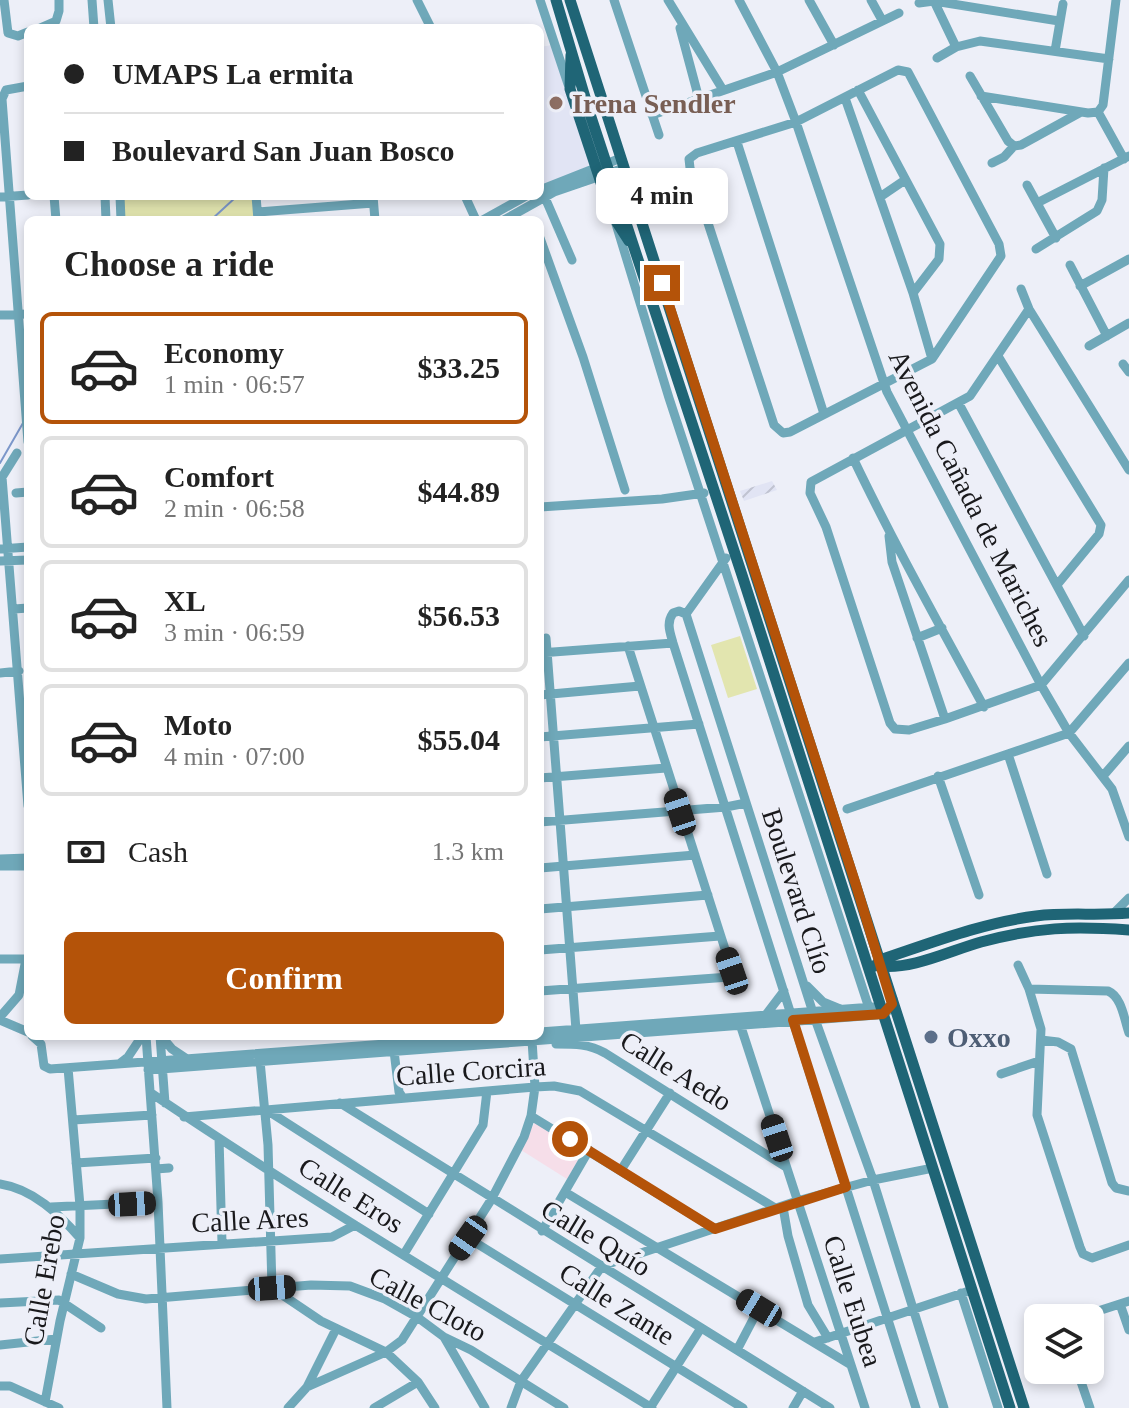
<!DOCTYPE html>
<meta charset="utf-8">
<style>
:root{--surface:#fff;--page:#f2f2f2;--text:#222;--muted:#767676;--line:#e0e0e0;--accent:#b45309}
body{margin:0;font-family:"Times New Roman",serif;background:var(--page);color:var(--text);height:100vh;display:flex;flex-direction:column;font-size:30px;white-space:nowrap}
*{box-sizing:border-box;margin:0}
p{font-size:26px;color:var(--muted)}
.icon{flex:none;width:44px;height:44px;fill:none;stroke:currentColor;stroke-width:2;stroke-linecap:round;stroke-linejoin:round}
.map{position:relative;flex:1;overflow:hidden}
.sheet{position:absolute;left:24px;top:216px;width:520px;height:824px;display:flex;flex-direction:column;background:var(--surface);border-radius:12px;box-shadow:0 4px 12px #0003}
.sheet>*{flex:none}
.banner{position:absolute;left:24px;top:24px;width:520px;height:176px;border-radius:12px;box-shadow:0 4px 12px #0003;display:grid;align-content:center;height:176px;padding:0 40px;background:var(--surface)}
.tools{position:absolute;left:1024px;top:1304px;display:grid;gap:16px}
.tools a{display:grid;place-items:center;width:80px;height:80px;border-radius:12px;background:var(--surface);box-shadow:0 4px 12px #0003;font-size:40px}
.end{position:absolute;width:36px;height:36px;margin:-18px;border:10px solid #b45309;background:#fff;box-shadow:0 0 0 4px #fff}
.from{border-radius:50%}
.bubble{position:absolute;height:56px;border-radius:12px;background:var(--surface);box-shadow:0 4px 12px #0003;font-size:26px;font-weight:800;line-height:56px;text-align:center}
.car{position:absolute;width:24px;height:48px;margin:-24px -12px;border-radius:10px;box-shadow:0 0 6px 2px #0007;background:linear-gradient(#222 24%,#8ab4d8 0 40%,#222 0 76%,#8ab4d8 0 86%,#222 0)}
.banner b{display:flex;align-items:center;gap:28px;height:76px;font-size:30px}
.banner b+b{border-top:2px solid var(--line)}
.banner i{width:20px;height:20px;background:var(--text)}
ul{padding:0;list-style:none}
li{display:flex;align-items:center;gap:24px;height:112px;margin:0 16px 12px;padding:0 24px;border:4px solid var(--line);border-radius:12px}
li div{flex:1}
li b{display:block;font-size:30px}
li em{font-style:normal;font-weight:800}
li.current{border-color:var(--accent)}
li>.icon{width:72px;height:72px;stroke-width:1.5}
h2{padding:0 40px;font-size:36px;line-height:96px}
.pay{display:flex;align-items:center;gap:20px;height:88px;padding:0 40px;font-size:30px}
.pay p{margin-inline-start:auto}
.action{display:flex;gap:16px;margin-top:auto;padding:16px 40px}
.action a{flex:1;height:92px;border-radius:12px;background:var(--accent);color:#fff;font-size:32px;font-weight:800;line-height:92px;text-align:center}
.map>svg:first-child{display:block}
</style>
<div class="map">
<svg width="1129" height="1408" viewBox="0 0 1129 1408">
<defs>
<pattern id="industrial-furrows" width="10" height="10" patternUnits="userSpaceOnUse" patternTransform="scale(2)"><rect width="10" height="10" fill="#e1e4f4"/><path d="M-1 1l2-2M0 10L10 0M9 11l2-2" fill="none" stroke="#c0c3d1"/></pattern>
</defs>
<rect width="100%" height="100%" fill="#edeff8"/>
<path fill="url(#industrial-furrows)" d="M772,481L777,490L744,501L740,491Z"/>
<path fill="#e1e4f4" d="M552,45L590,159L587,170L540,189V47Z"/>
<path fill="#f6dee9" d="M535,1122L582,1153L567,1179L521,1150Z"/>
<path fill="#e2e5af" d="M122,196H253L254,220H124Z
M740,636L757,689L728,698L711,645Z"/>
<g fill="none" stroke-linecap="round" stroke-linejoin="round">
<path stroke="#7c97ca" stroke-width="2" d="M211,220L236,197
M0,463L23,423"/>
<path stroke="#6fa8b9" stroke-width="9" d="M4,0L8,33L18,36L28,32
M92,0L94,28
M108,0L111,28
M417,0L431,28
M540,0L568,84
M614,0L659,135
M668,0L723,90
M739,0L777,72L796,122L887,392L1041,685L1069,733L1112,789L1129,837
M809,0L834,45
M871,0L882,20
M934,1L956,47
M919,3L934,1L1059,21
M40,28L56,21L59,11V0
M680,28L699,99
M1055,51L1063,4
M937,58L956,47L980,41L1109,59
M898,70L908,72L999,244L1001,256L932,359L790,432L783,433L774,425L690,168L689,159L697,153L796,122Z
M970,76L1008,141L1014,146
M28,86L6,90L2,99L28,442
M858,90L940,244L939,259L913,293
M981,96L1088,113L1098,112
M845,98L913,293L932,359
M1098,112L1103,105L1116,0
M1098,112L1124,159
M652,115L777,72L899,13
M737,142L824,414
M992,163L1004,157L1014,146L1021,145L1081,112
M1027,185L1056,238
M540,190L621,158
M543,193L572,260
M54,196L56,220
M105,196L106,220
M120,196L121,220
M256,196L258,220
M373,196L375,220
M465,196L476,220
M0,197L28,195
M880,197L905,180
M1037,203L1129,156
M258,212L373,203
M483,220L526,196
M504,220L554,192L624,168
M616,224L669,398L869,1008
M540,238L583,357L625,490
M1036,249L1097,211L1102,200L1104,168
M1070,265L1107,336
M1080,286L1129,259
M1021,289L1029,309L1129,470
M1029,309L970,396L811,482L810,493L826,527L890,723L895,729L909,730L945,719L1041,685L1129,580
M0,315L28,314
M1089,346L1129,323
M998,356L1101,525L1099,534L1057,585
M1123,364L1129,372
M959,404L1084,636
M17,453L2,477L28,806
M853,458C893,542 939,624 984,707
M16,493L28,492
M540,507L662,499L704,493
M889,536L892,562L945,719
M0,549L28,547
M0,561L28,560
M14,609L28,608
M686,614L679,611L673,613C666,623 670,632 673,643L916,1408
M686,614L815,1019L873,1180L944,1408
M686,614L726,558
M546,638L576,1030
M917,638L942,628
M540,653L673,643
M0,673L19,671
M540,695L640,686
M540,737L699,724
M1008,754L1047,874
M938,776L979,895
M1103,776L1129,746
M540,778L666,768
M847,809L1069,733L1129,663
M540,822L726,807L746,803
M0,859L28,858
M0,866H28
M540,868L695,855
M540,909L708,895
M1113,914L1129,898
M540,950L720,936
M0,959H28
M1018,965L1029,989L1041,1029L1037,1115L1080,1247L1083,1254L1092,1258L1129,1245
M807,986L823,1002L840,1009
M1029,989L1108,991C1122,997 1124,1019 1129,1033
M540,991L729,977L733,974L628,646
M765,1016L784,991
M0,1017L19,995L26,959
M0,1020L28,1032
M740,1024L865,1408
M540,1032L873,1007
M32,1036L41,1044L44,1066L50,1069L493,1036
M146,1036L158,1202L167,1408
M160,1036L165,1103
M161,1036L172,1049L187,1059
M1041,1040L1058,1042L1071,1049L1112,1183L1116,1188L1129,1191
M556,1044C575,1044 589,1044 605,1053L786,1167
M394,1051L399,1092L403,1098
M260,1061L268,1145L272,1288L321,1321L386,1352L418,1382L435,1408
M119,1064L128,1057L142,1036
M148,1070L877,1015L888,1011L893,999
M1001,1074L1039,1061
M151,1093C314,1203 484,1304 652,1408
M340,1103L830,1408
M265,1109L429,1214
M531,1116L715,1229
M184,1117L535,1087L554,1086L580,1091L777,1209
M73,1120L152,1115
M219,1138L222,1243
M76,1163L156,1158
M156,1169L169,1168
M621,1170L670,1093
M0,1184C33,1189 59,1214 80,1238
M565,1192L851,1365
M51,1207L158,1202
M783,1207L788,1236L808,1305L828,1338
M542,1231L589,1150
M468,1238L743,1408
M404,1254L483,1125L487,1091
M0,1259L332,1237L355,1225
M71,1274L118,1294L146,1299L311,1285L350,1286L385,1299L417,1317L444,1337L471,1350L564,1408
M961,1293L998,1408
M0,1303L59,1300L101,1328
M1120,1304L1129,1330
M1088,1318L1095,1312L1129,1301
M444,1337L485,1408
M815,1342L972,1290
M0,1345L56,1339
M737,1350L759,1308
M1077,1370L1090,1408
M0,1386H10L59,1408
M307,1387L336,1329
M45,1402L60,1321L80,1238V1206L68,1068
M288,1408L307,1387L386,1352L402,1340L491,1200L524,1137L531,1116L535,1087L532,1040
M374,1408L418,1382
M511,1408L521,1381L602,1266L797,1201L873,1180L933,1168
M650,1408L701,1328
M793,1408L803,1391"/>
<path stroke="#1f6576" stroke-width="11" d="M556,0L590,114L742,575L1010,1408
M570,0L1024,1408
M571,55L570,89L611,213L629,241
M875,966L880,960C931,943 982,923 1036,916C1067,912 1098,916 1129,913
M879,966C912,970 949,951 981,942C1036,927 1073,926 1129,930"/>
</g>
<g fill="none" stroke-linecap="round" stroke-linejoin="round">
<path stroke="#b45309" stroke-width="10" d="M570,1139L715,1229L846,1187L793,1020L883,1014L892,1004L856,885L662,283"/>
</g>
<circle fill="#8d6e63" stroke="#edeff8" stroke-width="3" cx="556" cy="103" r="8"/>
<circle fill="#5c6f8a" stroke="#edeff8" stroke-width="3" cx="931" cy="1037" r="8"/>
<g text-anchor="middle" dominant-baseline="central" stroke-width="7" stroke-linejoin="round" paint-order="stroke">
<g font-size="28" font-weight="bold" fill="#785e54" stroke="#edeff8" text-anchor="start">
<text x="572" y="103">Irena Sendler</text>
</g>
<g font-size="28" fill="#19191c" stroke="#edeff8">
<text transform="translate(971 498) rotate(63)">Avenida Cañada de Mariches</text>
<text transform="translate(797 891) rotate(72)">Boulevard Clío</text>
<text transform="translate(471 1071) rotate(-4)">Calle Corcira</text>
<text transform="translate(676 1071) rotate(32)">Calle Aedo</text>
<text transform="translate(351 1195) rotate(32)">Calle Eros</text>
<text transform="translate(250 1220) rotate(-3)">Calle Ares</text>
<text transform="translate(596 1238) rotate(31)">Calle Quío</text>
<text transform="translate(44 1280) rotate(-80)">Calle Erebo</text>
<text transform="translate(853 1301) rotate(72)">Calle Eubea</text>
<text transform="translate(428 1304) rotate(28)">Calle Cloto</text>
<text transform="translate(617 1304) rotate(32)">Calle Zante</text>
</g>
<g font-size="28" font-weight="bold" fill="#4e5e75" stroke="#edeff8" text-anchor="start">
<text x="947" y="1037">Oxxo</text>
</g>
</g>
</svg>
<div class="tools">
<a><svg class="icon" aria-label="layers" viewBox="0 0 24 24"><path d="M12 4l9 5-9 5-9-5zM3 14l9 5 9-5"/></svg></a>
</div>
<i class="end from" style="left:570px;top:1139px"></i>
<i class="end" style="left:662px;top:283px"></i>
<div class="bubble" style="left:596px;top:168px;width:132px">4 min</div>
<i class="car" style="left:680px;top:812px;rotate:342deg"></i>
<i class="car" style="left:732px;top:971px;rotate:341deg"></i>
<i class="car" style="left:777px;top:1138px;rotate:342deg"></i>
<i class="car" style="left:132px;top:1204px;rotate:87deg"></i>
<i class="car" style="left:468px;top:1238px;rotate:215deg"></i>
<i class="car" style="left:272px;top:1288px;rotate:86deg"></i>
<i class="car" style="left:759px;top:1308px;rotate:301deg"></i>
<div class="banner">
<b><i class="from"></i>UMAPS La ermita</b>
<b><i></i>Boulevard San Juan Bosco</b>
</div>
<section class="sheet">
<h2>Choose a ride</h2>
<ul>
<li class="current"><svg class="icon" aria-label="car" viewBox="0 0 24 24"><path d="M5 17H2v-5l4-1 3-4h7l3 4 3 1v5h-3M9 17h6M6 11h13"/><circle cx="7" cy="17" r="2"/><circle cx="17" cy="17" r="2"/></svg><div><b>Economy</b><p>1 min · 06:57</p></div><em>$33.25</em></li>
<li><svg class="icon" aria-label="car" viewBox="0 0 24 24"><path d="M5 17H2v-5l4-1 3-4h7l3 4 3 1v5h-3M9 17h6M6 11h13"/><circle cx="7" cy="17" r="2"/><circle cx="17" cy="17" r="2"/></svg><div><b>Comfort</b><p>2 min · 06:58</p></div><em>$44.89</em></li>
<li><svg class="icon" aria-label="car" viewBox="0 0 24 24"><path d="M5 17H2v-5l4-1 3-4h7l3 4 3 1v5h-3M9 17h6M6 11h13"/><circle cx="7" cy="17" r="2"/><circle cx="17" cy="17" r="2"/></svg><div><b>XL</b><p>3 min · 06:59</p></div><em>$56.53</em></li>
<li><svg class="icon" aria-label="car" viewBox="0 0 24 24"><path d="M5 17H2v-5l4-1 3-4h7l3 4 3 1v5h-3M9 17h6M6 11h13"/><circle cx="7" cy="17" r="2"/><circle cx="17" cy="17" r="2"/></svg><div><b>Moto</b><p>4 min · 07:00</p></div><em>$55.04</em></li>
</ul>
<div class="pay"><svg class="icon" aria-label="cash" viewBox="0 0 24 24"><path d="M3 7h18v10H3z"/><circle cx="12" cy="12" r="2"/></svg>Cash<p>1.3 km</p></div>
<div class="action"><a>Confirm</a></div>
</section>
</div>
